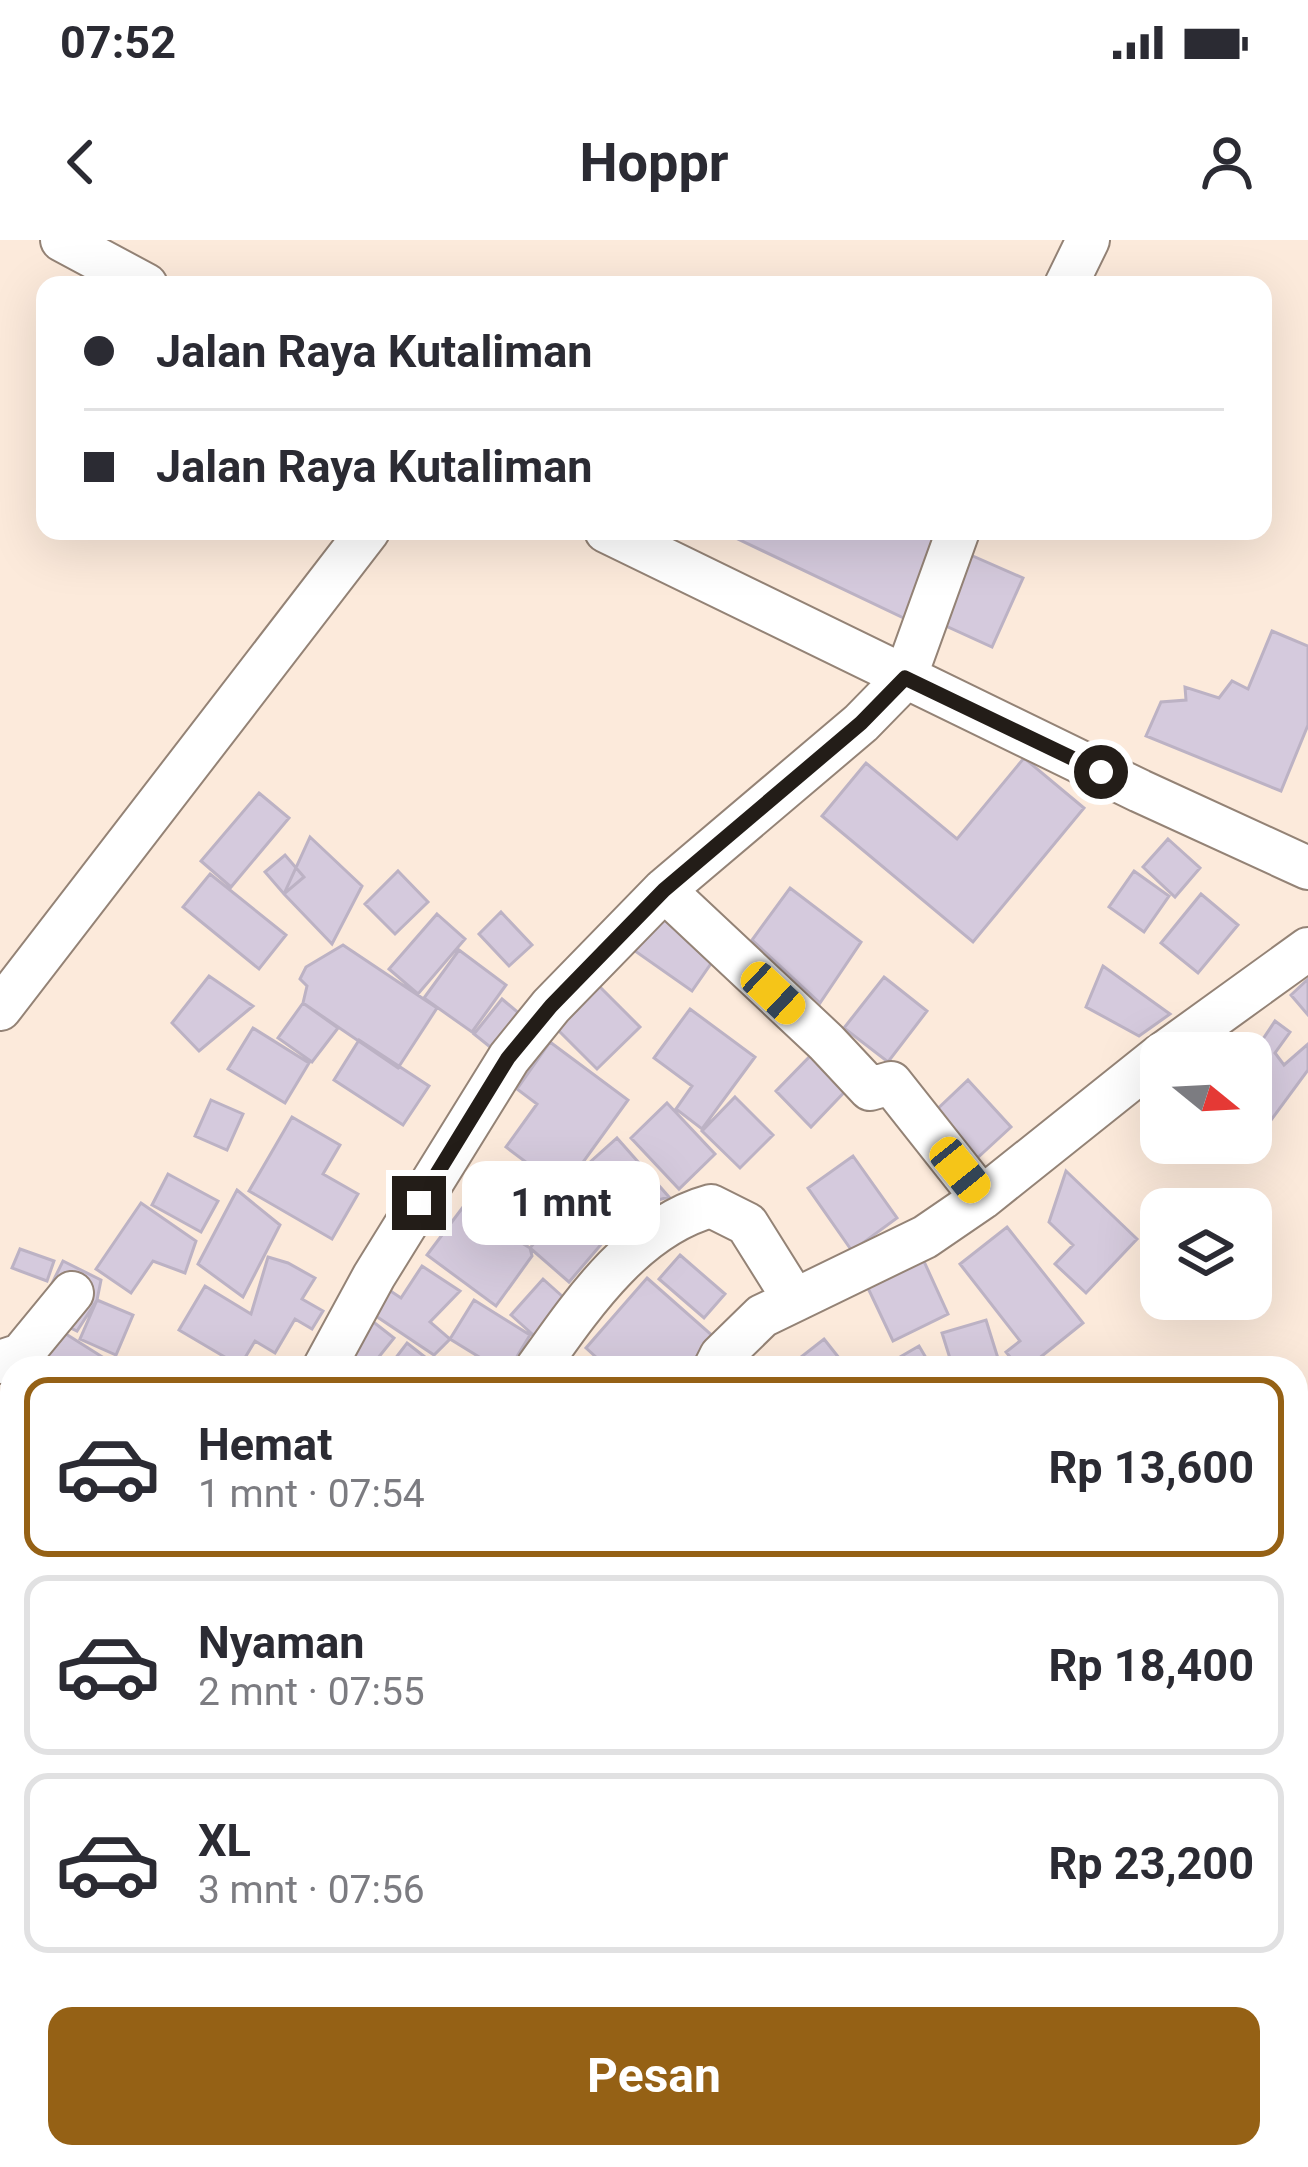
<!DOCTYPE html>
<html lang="id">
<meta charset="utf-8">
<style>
:root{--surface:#fff;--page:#f2f2f3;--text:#2b2b33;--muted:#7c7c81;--line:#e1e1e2;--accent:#956115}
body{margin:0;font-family:Roboto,sans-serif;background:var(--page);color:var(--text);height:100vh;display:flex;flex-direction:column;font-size:45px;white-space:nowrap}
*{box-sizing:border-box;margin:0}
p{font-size:39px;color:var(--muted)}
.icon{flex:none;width:66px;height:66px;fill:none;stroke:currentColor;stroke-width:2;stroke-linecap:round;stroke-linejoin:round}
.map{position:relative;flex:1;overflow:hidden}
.drawer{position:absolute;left:0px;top:1116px;width:1308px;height:813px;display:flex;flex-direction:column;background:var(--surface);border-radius:36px 36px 0 0;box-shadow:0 12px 48px #0002}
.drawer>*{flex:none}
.top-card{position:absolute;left:36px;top:36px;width:1236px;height:264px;border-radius:24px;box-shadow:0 12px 48px #0002;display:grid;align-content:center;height:264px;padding:0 48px;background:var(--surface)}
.needle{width:78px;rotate:108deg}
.controls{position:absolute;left:1140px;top:792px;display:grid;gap:24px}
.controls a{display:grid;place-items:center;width:132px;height:132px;border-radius:24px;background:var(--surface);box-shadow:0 12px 48px #0002;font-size:60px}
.end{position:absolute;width:54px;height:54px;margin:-27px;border:15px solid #231d18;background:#fff;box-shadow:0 0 0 6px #fff}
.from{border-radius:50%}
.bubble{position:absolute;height:84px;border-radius:24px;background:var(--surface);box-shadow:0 12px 48px #0002;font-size:39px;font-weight:700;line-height:84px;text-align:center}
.car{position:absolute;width:36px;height:72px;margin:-36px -18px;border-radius:15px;box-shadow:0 0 9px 3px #0007;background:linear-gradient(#f5c518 24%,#345 0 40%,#f5c518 0 76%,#345 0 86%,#f5c518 0)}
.top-card b{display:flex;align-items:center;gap:42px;height:114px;font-size:45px}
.top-card b+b{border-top:3px solid var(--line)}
.top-card i{width:30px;height:30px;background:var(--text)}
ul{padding:21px 0 0;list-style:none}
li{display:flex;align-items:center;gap:36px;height:180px;margin:0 24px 18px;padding:0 24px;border:6px solid var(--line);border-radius:24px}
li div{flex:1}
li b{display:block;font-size:45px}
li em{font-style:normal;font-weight:700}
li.selected{border-color:var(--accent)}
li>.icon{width:108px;height:108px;stroke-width:1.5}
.primary-button{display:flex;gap:24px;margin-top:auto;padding:24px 48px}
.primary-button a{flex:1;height:138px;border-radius:24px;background:var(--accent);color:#fff;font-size:48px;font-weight:700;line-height:138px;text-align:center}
.status{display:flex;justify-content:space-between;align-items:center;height:84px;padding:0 60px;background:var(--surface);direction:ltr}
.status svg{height:33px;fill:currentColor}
header{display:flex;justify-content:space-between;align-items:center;height:156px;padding:0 48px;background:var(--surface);font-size:54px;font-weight:700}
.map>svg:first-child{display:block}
</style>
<div class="status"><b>07:52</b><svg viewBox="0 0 49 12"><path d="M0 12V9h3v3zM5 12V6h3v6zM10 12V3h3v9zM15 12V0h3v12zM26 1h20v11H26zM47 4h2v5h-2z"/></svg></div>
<header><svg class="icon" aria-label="back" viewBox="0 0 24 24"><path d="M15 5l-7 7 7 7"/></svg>Hoppr<svg class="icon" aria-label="person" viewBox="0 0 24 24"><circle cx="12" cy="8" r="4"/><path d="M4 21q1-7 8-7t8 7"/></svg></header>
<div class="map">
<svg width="1308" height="1927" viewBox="0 0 1308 1927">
<rect width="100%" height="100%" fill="#fceadb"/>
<path fill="#d5cadd" stroke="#bcb2c4" stroke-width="3" d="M721,291H953L910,381Z
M966,313L1023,338L992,407L935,381Z
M1272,391L1308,406V485L1281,551L1146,496L1161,462L1186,460L1185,447L1219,458L1232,441L1248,449Z
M1024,518L1084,568L973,702L822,576L866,523L957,599Z
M259,553L289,578L231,647L201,621Z
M310,597L362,646L332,704L284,654Z
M1168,599L1200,628L1175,657L1143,627Z
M285,615L304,637L284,654L265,632Z
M398,631L428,662L395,694L365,664Z
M1134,631L1169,656L1144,692L1109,667Z
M210,634L286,695L259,729L183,667Z
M790,648L861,702L820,763L752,700Z
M1201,654L1238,685L1198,733L1161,703Z
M664,669L721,709L692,751L635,711Z
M501,672L532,705L509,726L479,694Z
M437,674L465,699L418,754L389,729Z
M343,705L437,768L398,828L303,763L307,746L300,739L306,727Z
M459,710L506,745L472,792L424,758Z
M1103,726L1170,774L1139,796L1086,767Z
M209,736L253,766L199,811L172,783Z
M884,737L927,771L888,822L844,788Z
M1308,739V775L1291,755Z
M597,744L640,787L597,829L555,787Z
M502,759L521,775L494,810L474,794Z
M303,763L338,788L312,822L278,798Z
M690,769L755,817L702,889L676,869L692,846L654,818Z
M1275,781L1290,792L1275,813L1284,825L1308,804V830L1257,899L1251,895V851L1261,843L1251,817Z
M253,788L309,823L285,863L228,829Z
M359,800L429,846L403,885L334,840Z
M550,802L628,860L563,950L506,907L537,864L517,849Z
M819,807L854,842L811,887L776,851Z
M968,840L1011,887L973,922L930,876Z
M735,857L773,895L740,928L702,891Z
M211,860L243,874L227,910L195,896Z
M667,863L715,914L679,949L631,898Z
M292,877L340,905L323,934L358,954L332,999L249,951Z
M617,898L669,957L658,960L662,971L635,995L579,932Z
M853,916L897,978L852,1011L808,948Z
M505,924L550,954L520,999L475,969Z
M1066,931L1137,999L1086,1053L1055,1024L1073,1005L1049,982Z
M168,934L218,961L201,992L152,965Z
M237,950L280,985L243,1057L198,1024Z
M577,952L616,987L569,1042L530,1008Z
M141,963L196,1001L185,1033L153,1021L131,1053L96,1029Z
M463,967L530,1008L532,1016L496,1066L427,1015Z
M1007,987L1083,1083L1027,1128H1019L1006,1112L1020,1101L960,1024Z
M20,1009L54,1021L47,1041L12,1028Z
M680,1015L725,1054L704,1078L659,1039Z
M268,1017L288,1023L315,1038L302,1059L323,1071L312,1089L295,1079L275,1113L255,1101L240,1126L179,1090L205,1046L251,1074Z
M922,1017L948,1074L893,1101L866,1044Z
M63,1021L101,1040L97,1060L77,1091L38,1072Z
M422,1026L460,1051L430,1082L450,1099L434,1115L361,1066L377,1042L401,1058Z
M647,1038L714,1097L686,1128H608L586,1108Z
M543,1039L572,1065L540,1101L511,1075Z
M97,1060L133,1075L116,1115L80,1099Z
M474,1060L530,1095L510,1128H497L450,1099Z
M367,1077L394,1098L370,1128H361L340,1111Z
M986,1080L1001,1128H953L942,1093Z
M58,1089L112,1123L108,1128H34Z
M824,1099L847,1128H787Z
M407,1103L439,1128H388Z
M919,1106L932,1128H881Z
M0,1427L12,1432V1482L0,1477Z
M0,1482L12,1486V1567L0,1596Z
M0,1828L12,1831L0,1863Z
M12,1843V1891L0,1888Z
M32,1917H58L86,1927H29Z
M300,1917H363L359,1927H323Z
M393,1917H446L442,1927H389Z
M521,1917H595L592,1927H518Z
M605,1917L639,1922L638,1927H603Z
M716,1917H793L790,1927H713Z
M860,1917H913L910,1927H891Z
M645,1918L703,1927H644Z"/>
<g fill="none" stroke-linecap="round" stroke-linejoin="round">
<g stroke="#948376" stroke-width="46">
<path id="minor" d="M62,0L146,45
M1066,45L1088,0
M606,291L1140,551L1308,628
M664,650L826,802L870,849L891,843L982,958
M0,769L368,291
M1164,813L1308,709
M0,1122L21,1115L72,1053
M324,1128L374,1036L509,818L551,766L664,650L861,483L905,438L958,291
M537,1128C581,1066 634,987 711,966L747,984L794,1059
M715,1128L721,1116L762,1076L925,997L982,958L1161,815
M0,1730L12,1710
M0,1794L12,1798
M172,1927L174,1917
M283,1927L287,1917
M824,1927L827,1917"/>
</g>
<use href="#minor" stroke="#fff" stroke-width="42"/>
</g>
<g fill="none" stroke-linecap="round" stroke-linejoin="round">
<path stroke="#231d18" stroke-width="15" d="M419,963L508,818L551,766L664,650L861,483L905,438L1101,532"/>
</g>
</svg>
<div class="controls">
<a><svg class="needle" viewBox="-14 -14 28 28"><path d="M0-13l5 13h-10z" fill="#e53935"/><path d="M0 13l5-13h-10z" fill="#7c7c81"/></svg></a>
<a><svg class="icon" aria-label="layers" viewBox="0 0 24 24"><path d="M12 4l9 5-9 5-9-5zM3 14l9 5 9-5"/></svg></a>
</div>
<i class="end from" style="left:1101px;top:532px"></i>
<i class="end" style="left:419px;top:963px"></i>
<div class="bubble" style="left:462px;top:921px;width:198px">1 mnt</div>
<i class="car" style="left:773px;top:753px;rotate:133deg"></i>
<i class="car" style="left:960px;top:930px;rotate:141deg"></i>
<div class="top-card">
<b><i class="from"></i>Jalan Raya Kutaliman</b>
<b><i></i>Jalan Raya Kutaliman</b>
</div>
<section class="drawer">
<ul>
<li class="selected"><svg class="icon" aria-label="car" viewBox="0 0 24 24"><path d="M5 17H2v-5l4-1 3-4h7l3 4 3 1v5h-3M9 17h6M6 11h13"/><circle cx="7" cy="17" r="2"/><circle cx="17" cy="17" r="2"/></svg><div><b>Hemat</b><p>1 mnt · 07:54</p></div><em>Rp 13,600</em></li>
<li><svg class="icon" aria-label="car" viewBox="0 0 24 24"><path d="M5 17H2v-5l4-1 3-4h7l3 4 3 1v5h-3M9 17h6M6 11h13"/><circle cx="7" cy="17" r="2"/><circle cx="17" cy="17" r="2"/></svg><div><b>Nyaman</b><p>2 mnt · 07:55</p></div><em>Rp 18,400</em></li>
<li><svg class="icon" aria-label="car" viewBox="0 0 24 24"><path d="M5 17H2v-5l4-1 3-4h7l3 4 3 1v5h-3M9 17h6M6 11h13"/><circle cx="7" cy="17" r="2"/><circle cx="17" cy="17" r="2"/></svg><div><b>XL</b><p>3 mnt · 07:56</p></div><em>Rp 23,200</em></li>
</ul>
<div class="primary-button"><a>Pesan</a></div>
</section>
</div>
